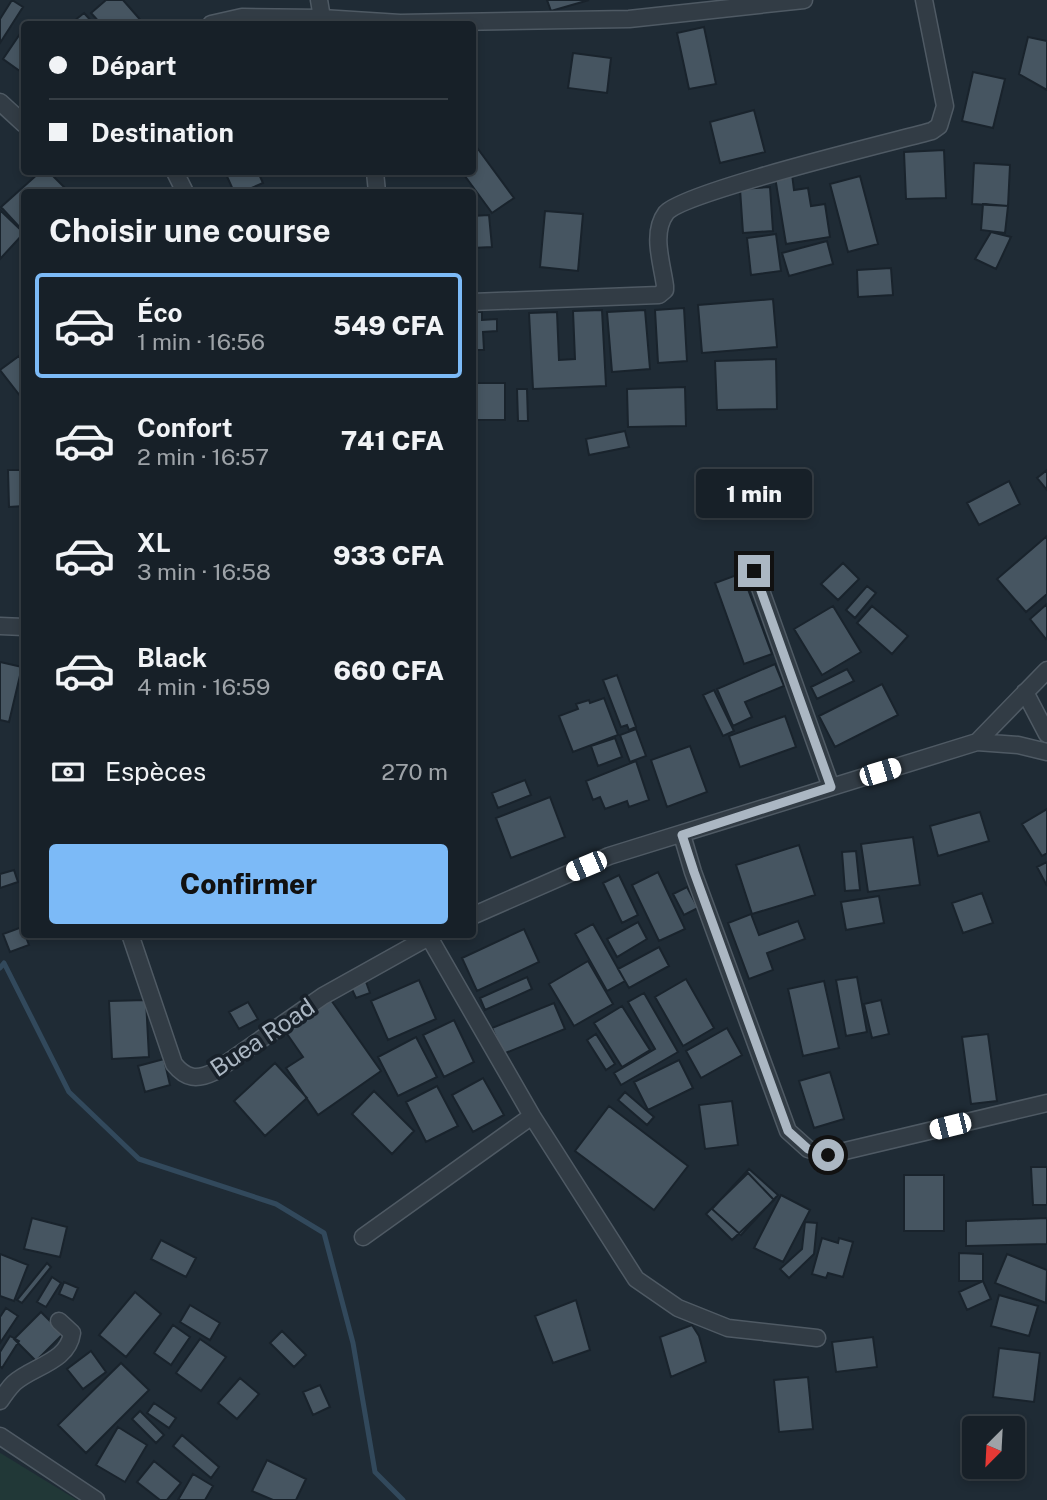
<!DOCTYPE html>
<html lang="fr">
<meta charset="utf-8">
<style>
:root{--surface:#172028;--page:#202830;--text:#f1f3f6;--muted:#9ea3a8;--line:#363e45;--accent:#7cbaf7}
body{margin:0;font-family:"Public Sans",sans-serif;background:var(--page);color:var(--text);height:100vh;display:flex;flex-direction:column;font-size:26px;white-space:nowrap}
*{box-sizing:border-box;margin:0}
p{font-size:23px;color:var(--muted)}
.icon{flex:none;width:38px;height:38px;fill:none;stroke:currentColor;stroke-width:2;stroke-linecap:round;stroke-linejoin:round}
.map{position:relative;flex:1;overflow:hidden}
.sheet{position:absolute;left:21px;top:189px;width:455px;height:749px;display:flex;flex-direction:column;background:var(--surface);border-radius:7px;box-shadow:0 4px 10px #0003,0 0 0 2px var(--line)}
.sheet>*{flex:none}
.top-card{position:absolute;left:21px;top:21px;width:455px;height:154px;border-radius:7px;box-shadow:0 4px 10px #0003,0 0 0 2px var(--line);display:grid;align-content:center;height:154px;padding:0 28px;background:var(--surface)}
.needle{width:46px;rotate:204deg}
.fabs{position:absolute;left:962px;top:1416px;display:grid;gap:14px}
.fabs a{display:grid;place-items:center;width:63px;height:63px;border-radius:7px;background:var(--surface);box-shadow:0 4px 10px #0003,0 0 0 2px var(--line);font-size:35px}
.end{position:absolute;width:32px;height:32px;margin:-16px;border:9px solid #abb7c3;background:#111;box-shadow:0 0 0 4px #111}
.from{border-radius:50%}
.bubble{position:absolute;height:49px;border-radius:7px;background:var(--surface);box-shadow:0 4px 10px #0003,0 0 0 2px var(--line);font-size:23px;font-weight:800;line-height:49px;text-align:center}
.car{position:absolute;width:21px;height:42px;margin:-21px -10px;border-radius:9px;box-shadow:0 0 5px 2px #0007;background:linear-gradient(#fff 24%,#345 0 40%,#fff 0 76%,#345 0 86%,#fff 0)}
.top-card b{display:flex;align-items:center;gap:24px;height:66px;font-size:26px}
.top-card b+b{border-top:2px solid var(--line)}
.top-card i{width:18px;height:18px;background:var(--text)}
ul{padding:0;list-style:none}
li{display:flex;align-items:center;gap:21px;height:105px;margin:0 14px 10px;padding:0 14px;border:4px solid transparent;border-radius:7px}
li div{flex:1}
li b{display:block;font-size:26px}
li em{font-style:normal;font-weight:800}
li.on{border-color:var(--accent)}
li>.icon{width:63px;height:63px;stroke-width:1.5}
h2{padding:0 28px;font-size:32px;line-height:84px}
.pay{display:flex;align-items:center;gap:18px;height:77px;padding:0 28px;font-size:26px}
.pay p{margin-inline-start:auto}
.cta{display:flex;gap:14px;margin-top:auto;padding:14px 28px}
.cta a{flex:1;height:80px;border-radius:7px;background:var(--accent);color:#111;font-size:28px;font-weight:800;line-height:80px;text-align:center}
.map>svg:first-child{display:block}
</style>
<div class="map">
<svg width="1047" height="1500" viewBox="0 0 1047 1500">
<rect width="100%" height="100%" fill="#1f2b35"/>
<path fill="#213837" d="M0,1453L2,1454L77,1500H0Z"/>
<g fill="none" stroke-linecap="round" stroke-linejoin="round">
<path stroke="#32495c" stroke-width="5" d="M0,968L4,963L69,1092L139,1159L276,1204L324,1233L353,1343L375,1472L403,1500"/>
</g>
<path fill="#465561" stroke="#19232c" stroke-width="2" d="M12,0L23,7L0,43V19Z
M106,0H123L144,24H101L91,13Z
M547,0H589L551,11Z
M84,13L94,24H77L74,21Z
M704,27L716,84L689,89L677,33Z
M24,28V74L3,59Z
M1028,37L1047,41V90L1019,74Z
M573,53L611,58L607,93L568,88Z
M973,72L1005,79L993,128L962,121Z
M754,110L765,152L720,163L710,122Z
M478,149L514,198L492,213L462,172H472V153Z
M944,150L946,198L906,199L904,152Z
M974,163L1010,165L1008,206L972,204Z
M40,172H49L69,192H24V232L1,207Z
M225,172H258L263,183L242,192H234Z
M792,174L794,190L808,188L811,206L825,204L830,237L786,244L775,177Z
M860,176L878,244L848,252L830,184Z
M770,187L773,231L743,233L740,189Z
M983,204L1008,206L1005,233L981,230Z
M0,210L24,233L0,259Z
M545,211L583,214L578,271L540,267Z
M489,215L492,247L472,248V216Z
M991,232L1011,237L996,269L975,259Z
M776,234L781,271L751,275L747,238Z
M827,241L833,264L789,276L782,253Z
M891,268L893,295L858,297L857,270Z
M773,299L777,347L702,353L698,305Z
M684,308L687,361L658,363L655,310Z
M602,310L606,386L533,389L529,313L557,312L559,360L575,359L573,311Z
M645,310L650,369L612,372L607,312Z
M472,312H482V320L497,319V331L483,332L484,350H472Z
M19,356L24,363V394L21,397L0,370Z
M776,359L777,409L717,410L715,361Z
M472,383H505V420H472Z
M685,387L686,426L628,427L627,389Z
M517,389H527L528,421H518Z
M625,431L629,447L589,455L586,439Z
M8,470H24V506L9,507Z
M1047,470V490L1037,478Z
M1009,481L1020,504L979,525L967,503Z
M1047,536V594L1026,612L997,579Z
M843,563L859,579L838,600L821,584Z
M742,573L772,654L744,664L715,583Z
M867,586L876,593L855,618L846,610Z
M1047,604V638L1046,639L1030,619Z
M833,606L861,652L822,675L794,629Z
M872,606L908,636L892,654L857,623Z
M0,662L22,667L9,722L0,720Z
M775,664L784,686L745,702L752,717L733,726L717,689Z
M847,669L854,681L817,699L811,687Z
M617,675L636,727L629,730L627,725L621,727L603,680Z
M882,684L898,715L835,747L819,716Z
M714,690L734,731L723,736L703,695Z
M604,698L618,735L573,752L559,716L578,709L576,704L589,700L590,703Z
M785,716L796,747L740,767L729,736Z
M636,729L646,756L630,762L620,735Z
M615,738L622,757L598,766L591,746Z
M690,746L707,792L667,807L651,760Z
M636,761L649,800L629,807L627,801L605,809L600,797L593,800L586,781Z
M525,780L531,795L498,808L492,793Z
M550,797L565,837L511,858L496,818Z
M1047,809V853L1042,856L1022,824Z
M980,812L989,841L938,856L930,826Z
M913,837L920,885L868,892L861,844Z
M799,845L815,895L752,914L736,865Z
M856,851L860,890L845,891L842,852Z
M1047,862V886L1037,867Z
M14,870L18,882L0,888V874Z
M658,872L685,929L659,941L632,885Z
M619,875L638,915L622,923L603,883Z
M687,887L698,908L684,915L673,894Z
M982,893L993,923L963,933L952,903Z
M879,896L884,923L846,930L841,902Z
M751,914L759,935L798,921L805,939L767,953L773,970L749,979L728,923Z
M638,922L647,939L617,957L607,939Z
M593,924L625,981L607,991L575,934Z
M22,927L29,945L10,952L3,934Z
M524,929L539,962L477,991L462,958Z
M659,947L669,966L629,988L618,969Z
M588,961L613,1004L574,1026L549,984Z
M527,977L532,989L485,1010L480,998Z
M857,977L867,1032L846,1036L836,980Z
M365,979L370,993L356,998L350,985Z
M686,979L714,1028L683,1046L655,997Z
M419,980L436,1019L388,1040L371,1001Z
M824,981L839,1048L803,1056L788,989Z
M644,993L678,1052L621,1085L614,1073L655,1049L628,1002Z
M146,1000L149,1057L112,1059L109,1001Z
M331,1000L381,1071L318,1115L286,1068L303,1057L285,1031Z
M881,1000L889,1034L872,1038L864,1004Z
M248,1002L258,1019L239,1029L229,1012Z
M554,1003L565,1029L503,1054L492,1028Z
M622,1006L650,1050L622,1067L594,1023Z
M454,1020L474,1062L444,1077L423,1035Z
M727,1028L742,1055L701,1078L686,1051Z
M596,1034L615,1064L606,1070L587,1040Z
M988,1034L997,1101L971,1104L962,1037Z
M416,1037L437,1077L398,1096L378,1057Z
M164,1059L170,1085L145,1092L138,1066Z
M679,1060L693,1088L648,1110L634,1082Z
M275,1063L307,1098L265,1136L234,1101Z
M830,1072L844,1119L814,1128L799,1081Z
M483,1078L504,1115L473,1132L452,1095Z
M437,1086L458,1126L426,1142L406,1102Z
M374,1091L414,1131L392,1154L352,1114Z
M625,1092L654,1117L647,1125L618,1100Z
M732,1101L738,1145L705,1149L699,1105Z
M609,1106L688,1166L654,1210L575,1151Z
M1031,1167H1047V1205H1033Z
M749,1169L778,1195L741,1235L712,1209Z
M748,1173L774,1200L732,1240L706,1214Z
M904,1175H944V1231H904Z
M781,1195L810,1210L783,1262L754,1248Z
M32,1218L67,1227L60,1257L24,1249Z
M1047,1218V1244L966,1246V1221Z
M805,1222L817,1223L814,1254L789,1278L780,1269L802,1249Z
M822,1238L838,1243L839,1238L853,1242L843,1277L828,1273L826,1278L812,1274Z
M161,1240L196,1258L186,1277L151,1259Z
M959,1253L983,1254V1281H959Z
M0,1254L28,1265L14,1301L0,1296Z
M1007,1254L1047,1270L1046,1303L995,1283Z
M47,1263L51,1267L22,1303L17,1300Z
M52,1277L61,1283L46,1307L37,1302Z
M983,1281L991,1299L967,1310L959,1292Z
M64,1282L78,1288L73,1300L59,1294Z
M135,1292L161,1314L126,1357L99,1335Z
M999,1295L1038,1306L1029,1336L991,1326Z
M576,1300L590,1350L553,1363L535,1316Z
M190,1305L220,1323L210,1340L180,1322Z
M6,1308L18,1316L0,1343V1317Z
M41,1312L63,1334L36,1361L14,1339Z
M173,1325L190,1337L171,1365L154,1353Z
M692,1325L699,1336L706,1362L671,1377L660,1337Z
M282,1331L306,1355L294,1367L270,1343Z
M10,1336L19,1341L2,1368L0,1366V1352Z
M873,1337L877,1367L836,1372L832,1342Z
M200,1339L226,1357L201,1391L176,1373Z
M999,1348L1040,1353L1034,1402L993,1397Z
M91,1351L106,1372L83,1389L67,1369Z
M121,1363L149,1390L86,1453L58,1425Z
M808,1377L813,1429L779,1432L774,1380Z
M240,1378L259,1394L237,1419L218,1403Z
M320,1385L330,1407L313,1415L303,1392Z
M154,1403L176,1418L169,1428L147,1413Z
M140,1411L164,1435L156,1443L132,1419Z
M118,1427L147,1445L125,1482L96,1465Z
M182,1435L219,1467L211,1478L173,1446Z
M267,1460L306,1479L296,1500H273L252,1491Z
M154,1461L181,1483L167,1500H160L137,1482Z
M193,1474L213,1486L205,1500H178Z"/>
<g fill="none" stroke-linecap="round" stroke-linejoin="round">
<g stroke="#4f5a64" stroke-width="19">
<path id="minor" d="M319,0L322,18
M211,24L242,17L322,18L400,23L629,19L804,0
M0,102L24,124
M175,172L185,192
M375,172L377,192
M472,302L659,295L665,290V286C662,263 651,233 666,213C683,192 892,142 932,131L939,126L945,106L924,0
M754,571L831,787
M0,626L24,627
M1025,692L1047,734
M977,742L1047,670
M682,835L693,872L788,1131L808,1149L828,1155L1047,1103
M472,916L609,856L977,742L1018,745L1047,752
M130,934L174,1064C186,1079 197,1080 214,1072L323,996L434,934
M429,937L532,1116L636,1279L678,1308L728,1328L817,1338
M363,1237L532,1116
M0,1401C4,1395 9,1388 14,1383C33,1366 68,1362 72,1333L59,1321
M0,1436L96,1500"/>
</g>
<use href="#minor" stroke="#323c45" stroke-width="16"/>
</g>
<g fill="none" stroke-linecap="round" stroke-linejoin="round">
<path stroke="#abb7c3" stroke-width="9" d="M754,571L831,787L682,835L694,872L788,1131L808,1149L828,1155"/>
</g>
<g text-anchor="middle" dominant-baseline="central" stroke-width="7" stroke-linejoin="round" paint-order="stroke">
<g font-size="24" fill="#abb7c3" stroke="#18212a">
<text transform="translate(262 1037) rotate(-34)">Buea Road</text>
</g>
</g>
</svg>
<div class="fabs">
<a><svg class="needle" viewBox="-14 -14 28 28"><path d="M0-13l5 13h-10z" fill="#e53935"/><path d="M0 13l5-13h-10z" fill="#9ea3a8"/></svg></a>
</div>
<i class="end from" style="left:828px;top:1155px"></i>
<i class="end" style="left:754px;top:571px"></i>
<div class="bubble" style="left:696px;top:469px;width:116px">1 min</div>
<i class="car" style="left:880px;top:772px;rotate:73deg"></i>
<i class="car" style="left:586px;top:866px;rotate:247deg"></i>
<i class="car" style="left:950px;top:1126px;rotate:256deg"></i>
<div class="top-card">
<b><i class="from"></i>Départ</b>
<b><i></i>Destination</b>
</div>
<section class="sheet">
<h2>Choisir une course</h2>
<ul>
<li class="on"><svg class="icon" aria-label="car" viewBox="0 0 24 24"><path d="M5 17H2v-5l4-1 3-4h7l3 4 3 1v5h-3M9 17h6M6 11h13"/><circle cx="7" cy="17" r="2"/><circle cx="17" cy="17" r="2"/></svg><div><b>Éco</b><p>1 min · 16:56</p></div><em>549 CFA</em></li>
<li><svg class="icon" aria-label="car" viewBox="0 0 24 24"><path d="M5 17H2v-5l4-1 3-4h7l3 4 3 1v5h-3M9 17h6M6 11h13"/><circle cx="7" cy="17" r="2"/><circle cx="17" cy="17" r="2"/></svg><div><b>Confort</b><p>2 min · 16:57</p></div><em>741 CFA</em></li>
<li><svg class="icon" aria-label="car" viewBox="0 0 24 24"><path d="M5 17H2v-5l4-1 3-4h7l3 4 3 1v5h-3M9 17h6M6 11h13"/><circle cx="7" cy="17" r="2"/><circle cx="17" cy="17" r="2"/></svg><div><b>XL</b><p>3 min · 16:58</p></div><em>933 CFA</em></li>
<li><svg class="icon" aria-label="car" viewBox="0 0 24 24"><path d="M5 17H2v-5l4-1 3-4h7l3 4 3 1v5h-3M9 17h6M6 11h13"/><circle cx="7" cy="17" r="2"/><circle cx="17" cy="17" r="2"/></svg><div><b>Black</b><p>4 min · 16:59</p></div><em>660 CFA</em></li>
</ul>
<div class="pay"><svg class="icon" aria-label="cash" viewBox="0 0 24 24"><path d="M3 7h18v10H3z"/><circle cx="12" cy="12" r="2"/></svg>Espèces<p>270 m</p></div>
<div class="cta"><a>Confirmer</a></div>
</section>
</div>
